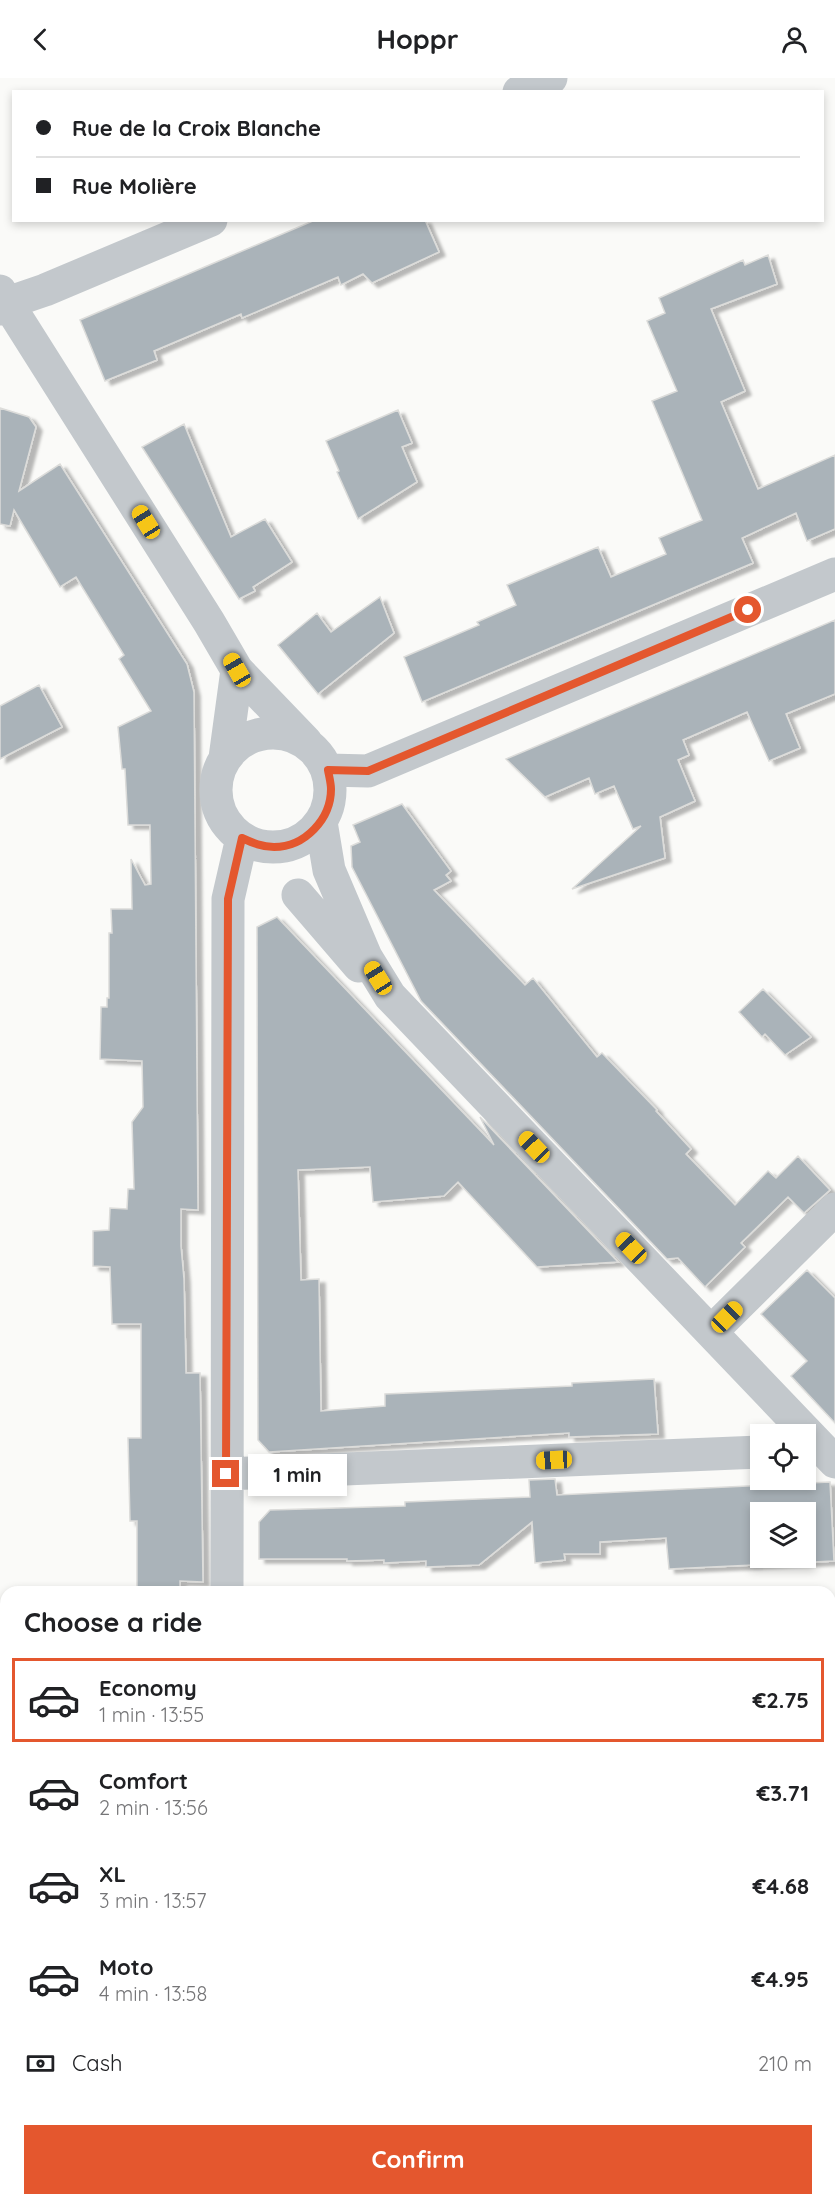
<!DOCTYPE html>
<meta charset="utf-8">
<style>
:root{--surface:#fff;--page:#f6f6f6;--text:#202124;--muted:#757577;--line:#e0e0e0;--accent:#e4572e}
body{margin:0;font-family:Quicksand,sans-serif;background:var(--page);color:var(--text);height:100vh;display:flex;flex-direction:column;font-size:22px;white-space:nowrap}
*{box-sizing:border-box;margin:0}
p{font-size:20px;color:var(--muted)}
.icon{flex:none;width:33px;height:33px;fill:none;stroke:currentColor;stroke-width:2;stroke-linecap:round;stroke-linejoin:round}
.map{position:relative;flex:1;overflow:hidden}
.side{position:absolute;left:0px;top:1508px;width:836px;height:620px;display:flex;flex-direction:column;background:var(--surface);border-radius:18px 18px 0 0;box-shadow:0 3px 9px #0003}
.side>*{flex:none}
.hud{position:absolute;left:12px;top:12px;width:812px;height:132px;border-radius:0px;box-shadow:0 3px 9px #0003;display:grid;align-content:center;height:132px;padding:0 24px;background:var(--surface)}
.tools{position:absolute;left:750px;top:1346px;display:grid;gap:12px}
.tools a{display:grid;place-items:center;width:66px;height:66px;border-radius:0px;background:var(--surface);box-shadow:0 3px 9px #0003;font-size:30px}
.end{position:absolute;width:27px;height:27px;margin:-14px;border:8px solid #e4572e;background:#fff;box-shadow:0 0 0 3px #fff}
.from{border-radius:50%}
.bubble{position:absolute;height:42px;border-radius:0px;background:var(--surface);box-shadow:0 3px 9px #0003;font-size:20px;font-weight:800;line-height:42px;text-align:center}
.car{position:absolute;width:18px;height:36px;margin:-18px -9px;border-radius:8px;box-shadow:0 0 4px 2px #0007;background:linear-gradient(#f5c518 24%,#345 0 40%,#f5c518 0 76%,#345 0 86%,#f5c518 0)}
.hud b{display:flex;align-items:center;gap:21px;height:57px;font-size:22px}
.hud b+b{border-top:2px solid var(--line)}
.hud i{width:15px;height:15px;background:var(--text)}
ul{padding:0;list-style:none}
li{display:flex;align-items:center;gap:18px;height:84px;margin:0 12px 9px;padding:0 12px;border:3px solid transparent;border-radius:0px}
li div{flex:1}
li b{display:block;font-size:22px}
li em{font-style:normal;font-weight:800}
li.selected{border-color:var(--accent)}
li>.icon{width:54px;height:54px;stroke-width:1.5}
h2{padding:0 24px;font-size:27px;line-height:72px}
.pay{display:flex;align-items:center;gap:15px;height:66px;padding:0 24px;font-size:22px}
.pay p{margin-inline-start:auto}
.primary-button{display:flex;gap:12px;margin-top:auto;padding:12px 24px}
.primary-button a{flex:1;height:69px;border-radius:0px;background:var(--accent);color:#fff;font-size:24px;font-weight:800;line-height:69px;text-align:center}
header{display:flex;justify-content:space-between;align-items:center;height:78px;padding:0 24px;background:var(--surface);font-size:27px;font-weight:800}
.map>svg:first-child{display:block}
</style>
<header><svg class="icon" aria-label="back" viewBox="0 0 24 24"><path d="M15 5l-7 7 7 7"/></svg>Hoppr<svg class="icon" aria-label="person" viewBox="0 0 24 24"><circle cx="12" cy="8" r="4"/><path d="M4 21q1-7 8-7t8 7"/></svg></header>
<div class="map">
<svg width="835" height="2126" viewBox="0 0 835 2126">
<defs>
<filter id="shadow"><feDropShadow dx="6" dy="4" stdDeviation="1.5" flood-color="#0004"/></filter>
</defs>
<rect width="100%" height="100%" fill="#fafaf8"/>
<path fill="#aab3b9" stroke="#dcdcda" stroke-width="1.5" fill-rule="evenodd" filter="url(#shadow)" d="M315,142H425L439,174L372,205L363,196L341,207L338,199L242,240L241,236L154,273L157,282L105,303L80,242Z
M768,177L777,206L711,231L745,313L721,324L758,411L835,377V451L807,463L796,435L742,460L753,485L422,624L404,579L479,547L477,544L516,527L507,507L598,469L611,499L666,476L659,460L702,442L652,323L677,313L647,243L665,235L659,220L743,182L745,187Z
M0,330L29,339L36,349L19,413L60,386L187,586L194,614L198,1132L181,1131V1168L184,1201L186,1295H200L203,1504L180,1503V1514H137V1443H130L128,1360H141V1246H112L110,1189L93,1188V1153L109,1152L110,1130L127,1131L128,1111H134L132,1044L143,1029L142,983L100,981L101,929H107V920H109V855H112L111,831H132L131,781L145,807L151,806L150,747H128L125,691H122L118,649L151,633L119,581L124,577L76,499L60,509L14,432L10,448L0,446Z
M398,332L412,365L402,369L417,404L358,441L337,394L339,393L326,363Z
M184,346L231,459L265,441L292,484L253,509L255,513L239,521L142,369Z
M380,519L394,555L318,616L278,567L317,535L331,554Z
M835,542V616L786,636L800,670L769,683L747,634L683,662L689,677L678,682L695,723L660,739L665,780L572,811L641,748L633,751L614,708L595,716L589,700L545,719L506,681Z
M39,607L62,649L0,681V628Z
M402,726L451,793L446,797L451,803L434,812L525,907L533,900L597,979L602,975L657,1032L656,1033L691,1071L686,1076L735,1127L768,1093L776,1100L798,1078L830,1112L804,1135L788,1119L741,1165L745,1169L705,1209L678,1180L667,1181L421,923L352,789L351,768L360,764L353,747Z
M277,839L494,1067L480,1039L618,1184L537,1189L458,1104L444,1118L373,1124L370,1089L298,1092L301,1202L319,1201L321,1333L385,1328V1316L572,1308V1305L654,1301L658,1356L569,1359V1355L269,1374L258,1362L257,849Z
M763,911L811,959L785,977L765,956L762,959L739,934Z
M807,1192L835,1220V1345L791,1298L807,1283L761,1236Z
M555,1401L557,1417L830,1404L834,1483L669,1491L666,1460L600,1464V1476H564L565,1482L535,1485L532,1444L479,1487L426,1489V1483L384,1485V1482L347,1483V1481H259V1444L270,1432L405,1428V1424L530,1419L529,1402ZM760,1434H806V1479H760Z"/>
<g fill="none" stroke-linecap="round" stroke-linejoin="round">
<path stroke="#c3c8cc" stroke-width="33" d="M519,14L551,0
M0,213L209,544L237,592L306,664
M0,231L7,225L45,212L211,142
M216 712a57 57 0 1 1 114 0a57 57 0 1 1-114 0Z
M225,680L237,592
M328,692L368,693L835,496
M321,744L329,792L366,879L390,918L835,1384
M298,817L359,888
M711,1254L835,1131
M226,1396L760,1374
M227,1514L228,821L242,760
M830,1779H835
M0,1819H6
M241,2121V2126"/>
</g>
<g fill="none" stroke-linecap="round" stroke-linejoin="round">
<path stroke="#e4572e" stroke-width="8" d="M226,1396L228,821L242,760C253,765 262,769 274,769C305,769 331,741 331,711C331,705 329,698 328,692L368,693L748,532"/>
</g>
</svg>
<div class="tools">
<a><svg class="icon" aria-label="locate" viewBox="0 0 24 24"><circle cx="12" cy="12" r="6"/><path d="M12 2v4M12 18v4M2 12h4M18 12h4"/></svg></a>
<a><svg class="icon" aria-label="layers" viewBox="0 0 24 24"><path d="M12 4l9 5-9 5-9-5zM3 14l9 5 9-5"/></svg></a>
</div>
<i class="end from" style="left:748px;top:532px"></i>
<i class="end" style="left:226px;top:1396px"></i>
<div class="bubble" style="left:248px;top:1376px;width:99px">1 min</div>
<i class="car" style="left:146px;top:444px;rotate:328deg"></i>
<i class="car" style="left:237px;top:592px;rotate:330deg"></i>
<i class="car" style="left:378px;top:900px;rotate:328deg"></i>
<i class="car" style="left:534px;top:1069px;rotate:316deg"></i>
<i class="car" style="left:631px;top:1170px;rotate:316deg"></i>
<i class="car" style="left:727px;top:1239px;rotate:45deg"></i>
<i class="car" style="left:554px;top:1382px;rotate:267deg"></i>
<div class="hud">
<b><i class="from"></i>Rue de la Croix Blanche</b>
<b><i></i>Rue Molière</b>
</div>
<section class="side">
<h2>Choose a ride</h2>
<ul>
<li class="selected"><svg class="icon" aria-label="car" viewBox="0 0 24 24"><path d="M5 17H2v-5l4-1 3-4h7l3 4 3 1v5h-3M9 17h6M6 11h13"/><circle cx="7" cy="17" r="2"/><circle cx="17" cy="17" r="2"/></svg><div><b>Economy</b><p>1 min · 13:55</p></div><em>€2.75</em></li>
<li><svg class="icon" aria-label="car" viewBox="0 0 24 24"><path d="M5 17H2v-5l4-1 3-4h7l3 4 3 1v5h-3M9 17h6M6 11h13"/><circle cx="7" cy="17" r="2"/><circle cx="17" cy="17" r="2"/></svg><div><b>Comfort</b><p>2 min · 13:56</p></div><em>€3.71</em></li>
<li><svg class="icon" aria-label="car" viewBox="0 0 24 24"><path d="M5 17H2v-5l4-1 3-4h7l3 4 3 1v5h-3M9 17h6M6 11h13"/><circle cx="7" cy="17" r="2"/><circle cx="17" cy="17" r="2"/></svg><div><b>XL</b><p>3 min · 13:57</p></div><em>€4.68</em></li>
<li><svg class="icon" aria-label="car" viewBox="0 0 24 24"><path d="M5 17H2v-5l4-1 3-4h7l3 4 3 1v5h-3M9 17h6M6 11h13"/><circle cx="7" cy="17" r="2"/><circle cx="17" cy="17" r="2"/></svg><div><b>Moto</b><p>4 min · 13:58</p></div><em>€4.95</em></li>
</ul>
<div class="pay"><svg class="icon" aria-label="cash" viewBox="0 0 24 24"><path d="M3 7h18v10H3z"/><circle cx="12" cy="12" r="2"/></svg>Cash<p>210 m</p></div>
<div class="primary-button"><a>Confirm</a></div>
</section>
</div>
